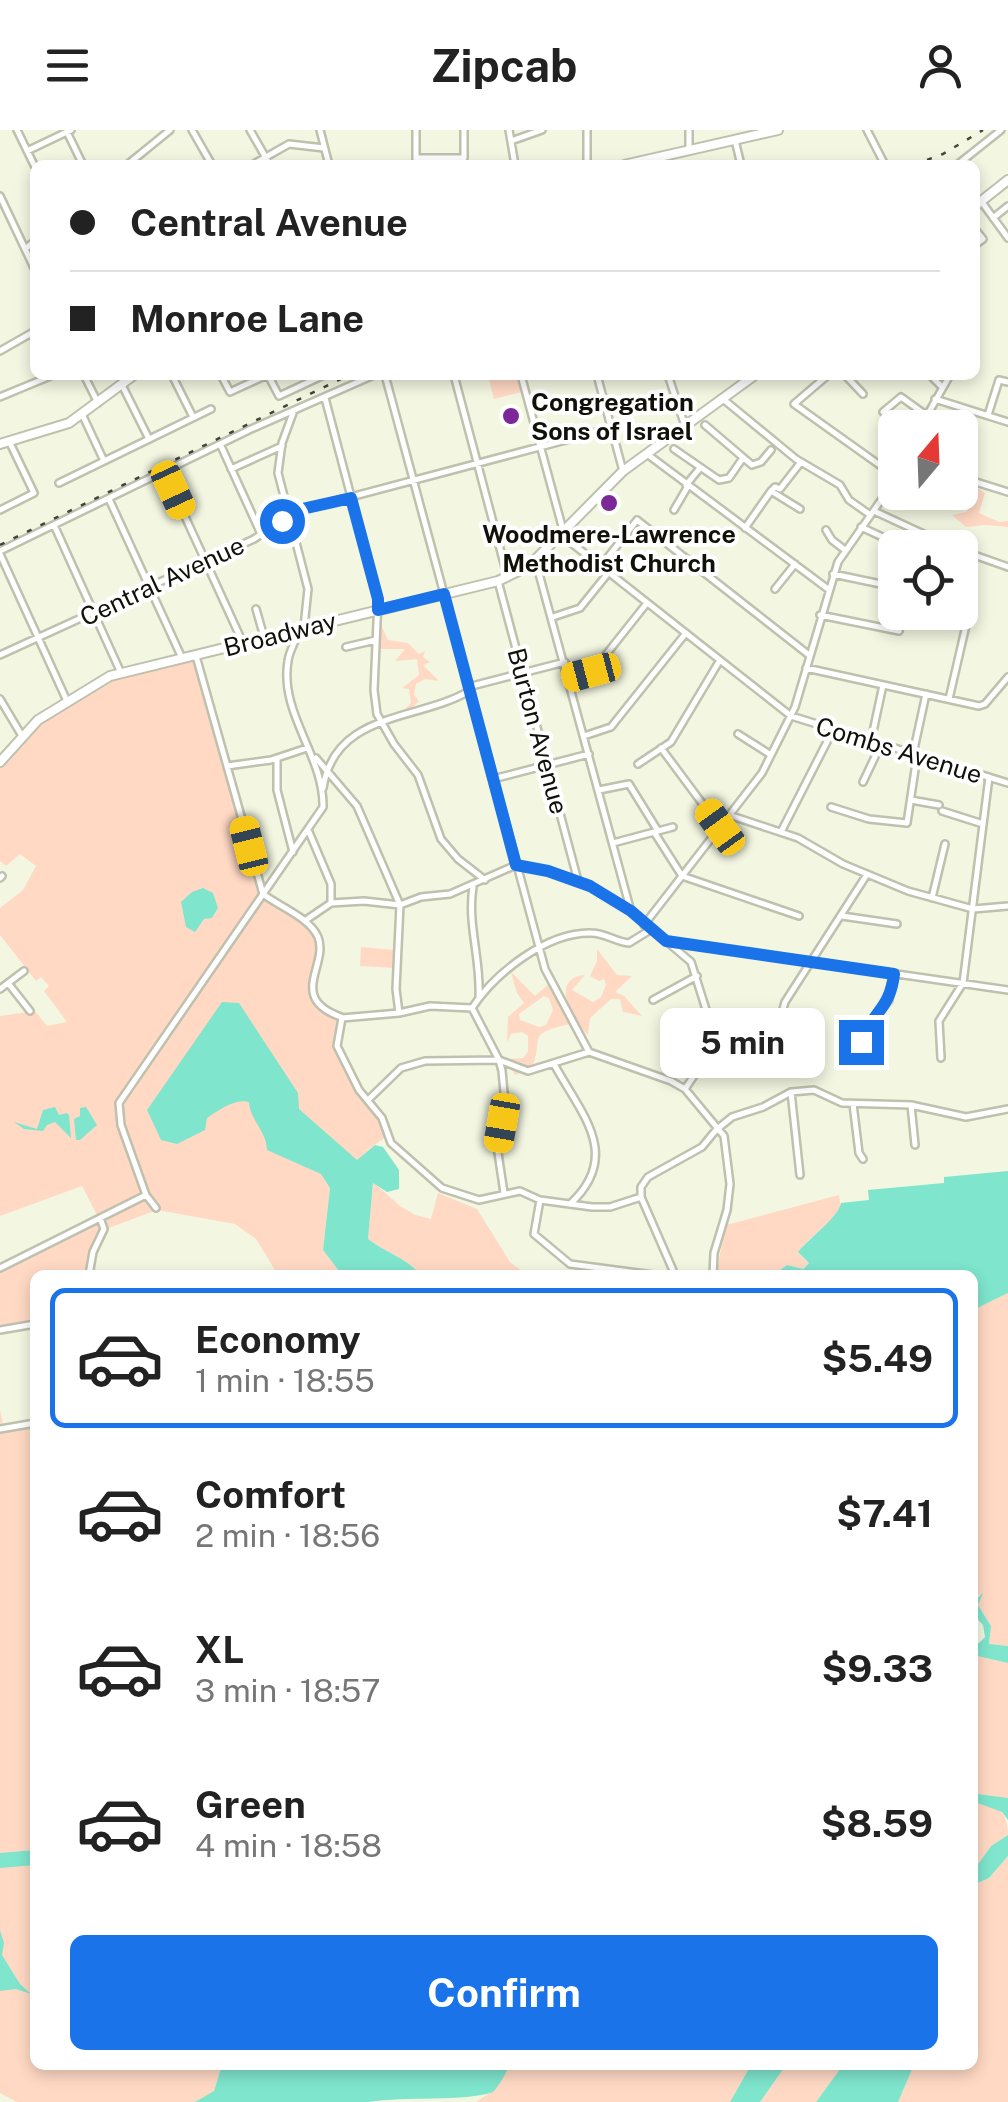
<!DOCTYPE html>
<meta charset="utf-8">
<style>
:root{--surface:#fff;--page:#f6f6f6;--text:#222;--muted:#767676;--line:#e0e0e0;--accent:#1a73e8}
body{margin:0;font-family:"Public Sans",sans-serif;background:var(--page);color:var(--text);height:100vh;display:flex;flex-direction:column;font-size:38px;white-space:nowrap}
*{box-sizing:border-box;margin:0}
p{font-size:32px;color:var(--muted)}
.icon{flex:none;width:55px;height:55px;fill:none;stroke:currentColor;stroke-width:2;stroke-linecap:round;stroke-linejoin:round}
.map{position:relative;flex:1;overflow:hidden}
.drawer{position:absolute;left:30px;top:1140px;width:948px;height:800px;display:flex;flex-direction:column;background:var(--surface);border-radius:15px;box-shadow:0 5px 15px #0003}
.drawer>*{flex:none}
.top-card{position:absolute;left:30px;top:30px;width:950px;height:220px;border-radius:15px;box-shadow:0 5px 15px #0003;display:grid;align-content:center;height:220px;padding:0 40px;background:var(--surface)}
.needle{width:65px;rotate:19deg}
.fabs{position:absolute;left:878px;top:280px;display:grid;gap:20px}
.fabs a{display:grid;place-items:center;width:100px;height:100px;border-radius:15px;background:var(--surface);box-shadow:0 5px 15px #0003;font-size:50px}
.end{position:absolute;width:45px;height:45px;margin:-22px;border:12px solid #1a73e8;background:#fff;box-shadow:0 0 0 5px #fff}
.from{border-radius:50%}
.bubble{position:absolute;height:70px;border-radius:15px;background:var(--surface);box-shadow:0 5px 15px #0003;font-size:32px;font-weight:700;line-height:70px;text-align:center}
.car{position:absolute;width:30px;height:60px;margin:-30px -15px;border-radius:12px;box-shadow:0 0 8px 2px #0007;background:linear-gradient(#f5c518 24%,#345 0 40%,#f5c518 0 76%,#345 0 86%,#f5c518 0)}
.top-card b{display:flex;align-items:center;gap:35px;height:95px;font-size:38px}
.top-card b+b{border-top:2px solid var(--line)}
.top-card i{width:25px;height:25px;background:var(--text)}
ul{padding:18px 0 0;list-style:none}
li{display:flex;align-items:center;gap:30px;height:140px;margin:0 20px 15px;padding:0 20px;border:5px solid transparent;border-radius:15px}
li div{flex:1}
li b{display:block;font-size:38px}
li em{font-style:normal;font-weight:700}
li.selected{border-color:var(--accent)}
li>.icon{width:90px;height:90px;stroke-width:1.5}
.button{display:flex;gap:20px;margin-top:auto;padding:20px 40px}
.button a{flex:1;height:115px;border-radius:15px;background:var(--accent);color:#fff;font-size:40px;font-weight:700;line-height:115px;text-align:center}
header{display:flex;justify-content:space-between;align-items:center;height:130px;padding:0 40px;background:var(--surface);font-size:45px;font-weight:700}
.map>svg:first-child{display:block}
</style>
<header><svg class="icon" aria-label="menu" viewBox="0 0 24 24"><path d="M4 6h16M4 12h16M4 18h16"/></svg>Zipcab<svg class="icon" aria-label="person" viewBox="0 0 24 24"><circle cx="12" cy="8" r="4"/><path d="M4 21q1-7 8-7t8 7"/></svg></header>
<div class="map">
<svg width="1008" height="1972" viewBox="0 0 1008 1972">
<rect width="100%" height="100%" fill="#f3f6e1"/>
<path fill="#ffd9c4" fill-rule="evenodd" d="M507,245H517L521,262L494,269L489,250Z
M968,352L985,363L979,383L999,392L1008,391V397L986,395L966,397L952,385L966,382L971,376L967,359L960,353Z
M381,495L388,510L408,513L419,524L425,521L423,527L430,532L423,535L439,551L425,549L416,554L414,565L419,571L411,579H405L411,573L409,559L402,558L419,545L417,529L395,531L405,519H379Z
M195,527L263,764C279,774 303,785 314,801C336,833 283,854 342,888L338,920L362,965L378,982L387,1006L369,1019L330,1058L323,1120L342,1145H278L256,1109L235,1094L157,1080L106,1099L89,1129L87,1145H35V1193L0,1199V1140L99,1089L82,1056L0,1086V886L35,881L47,896L67,892L44,861L49,856L41,847L36,851L0,805V778L23,760L36,736L20,724L6,736L0,731V633L27,601L110,549Z
M361,817L395,820L394,838L360,836Z
M597,819L617,845L632,846L615,862L624,866L642,886L623,882L620,869H611L590,888L588,905C573,890 548,849 585,845L572,860L593,872L601,867L606,855L604,849L599,851L590,846L597,831Z
M511,842L535,866L549,854L570,894C524,905 545,905 532,938L515,945L506,929L523,928L528,922V906L522,902L511,904L507,912L508,887L524,873L517,863ZM544,866L549,868L553,880L546,895L539,897L520,890L519,884Z
M373,1052L400,1076L415,1085L431,1089L438,1063L477,1079L510,1132L527,1145H421C407,1128 386,1123 368,1109Z
M839,1065L841,1079C829,1095 811,1105 798,1122L809,1133L802,1139L787,1135L773,1145H719L717,1139L726,1095Z
M1008,1163V1516L989,1515L991,1496L978,1475L980,1464L973,1472L972,1180Z
M0,1280L3,1294L35,1288V1935H222L214,1961L195,1972H17L0,1963Z
M972,1525L1008,1533V1668L978,1664C997,1678 1008,1680 1008,1705L991,1716L979,1734L973,1736Z
M1008,1726V1972H898L914,1935H972L973,1755L989,1748Z
M510,1935H751L730,1972H476L494,1960Z
M786,1935H843L816,1972H760Z"/>
<path fill="#7fe5cd" d="M203,758L213,763L218,778L212,788L204,789L195,802L186,797L181,772L192,762Z
M222,872L239,873L298,963L299,979L357,1030L375,1015L383,1017L399,1040V1059L387,1062L373,1053L368,1109C386,1123 407,1128 421,1145H342L323,1120L330,1058L321,1044L267,1020C267,1002 250,990 249,972C235,968 219,980 207,988L205,1000L177,1014L161,1010L147,980Z
M55,977L59,985L67,983L69,985L71,1008L55,992L47,995L43,1001L24,999L14,992L37,999L43,980Z
M86,977L97,995L80,1010H76L74,989L80,986V978Z
M1008,1041V1163L973,1180L972,1145H773L787,1135L803,1139L809,1133L798,1122C809,1108 839,1087 841,1073L869,1070L868,1060L944,1053V1047Z
M983,1463L978,1475L991,1496L989,1514L1008,1516V1533L973,1525V1509L979,1513L985,1507L983,1495L973,1484V1472Z
M978,1664L1008,1668V1690L1002,1682L975,1672Z
M1008,1705V1726L989,1748L973,1755V1736L979,1733L991,1716Z
M35,1720V1735L0,1738V1723Z
M0,1800L4,1813L2,1825L20,1854L31,1864L16,1859L0,1861Z
M222,1935H510C505,1944 500,1955 493,1962C466,1972 403,1966 369,1972H195L214,1961Z
M751,1935H786L760,1972H730Z
M843,1935H914L898,1972H816Z"/>
<g fill="none" stroke-linecap="round" stroke-linejoin="round">
<g stroke="#bec1ad" stroke-width="10">
<path id="minor" d="M17,0L35,37
M192,0L212,35
M250,0L270,35
M320,0L329,35
M416,0V35
M509,0L515,35
M689,0V20
M867,0L885,35
M67,2L83,35
M735,10L741,35
M511,11L542,0
M27,21L71,0
M416,28H464V0
M127,35L170,0
M252,35L289,14L324,18
M587,35V0
M957,35L1001,0
M0,66L35,140
M981,71L1008,108
M993,88L1008,76
M975,99L983,109L975,115
M25,119L35,111
M0,221L35,201
M84,245L98,273
M172,245L193,287
M221,245L230,262L267,245
M268,245L279,266L324,245
M385,245L545,839L589,922L671,951L685,959L724,1006L730,1054L727,1080L714,1123L713,1145
M454,245L507,445
M521,245L563,400
M597,245L623,341
M668,245L685,296
M828,245L794,274L895,346
M845,245L863,264
M930,245L942,257
M122,255L149,309
M0,267L53,245
M325,268L378,469L374,560L377,584L394,614L418,645L441,709L458,729L485,750
M723,269L796,329L840,355L849,370L869,384
M935,269L1008,292
M883,282L901,267L926,285
M293,283L282,313L278,343L308,459L304,497
M82,284L104,331
M988,285L999,250L1008,252
M705,295L752,335L761,332L771,320
M920,298L950,245
M221,316L261,404
M674,319L719,350L729,348L743,328
M647,324L828,459
M231,339L282,316
M165,343L243,513
M960,347L1008,362
M59,353L211,279
M686,355L700,338
M771,361L800,379
M109,369L182,528
M0,380L34,363L9,311
M674,380L688,356
M874,381L954,418
M54,395L121,543
M861,397L906,418
M745,398L771,361L775,357L780,359L801,332
M826,400L832,410L845,420
M560,404L791,586L1008,653
M960,420L1008,437
M0,421L251,299L374,245
M0,424L67,571
M535,429L630,778
M601,436L637,390L809,525
M833,444L895,457
M498,451L578,751
M775,459L795,434
M256,479L264,507
M820,485L899,501L904,482
M553,487L580,478L609,442
M346,517L376,510
M0,525L254,409L294,382L611,298
M196,526L263,764
M806,538L979,576L985,574L1008,547
M569,548L593,541L647,473
M468,557L565,532
M0,569L22,606
M949,569L970,478
M738,604L771,625
M584,606L611,597L686,503
M871,611L883,555
M661,618L719,696
M913,624L926,564
M277,628V660L293,722
M316,628L357,676L400,775L396,859L399,883
M638,634L671,612L720,530
M227,636L271,630L307,618
M493,649L589,624
M863,652L881,614
M323,658C335,581 419,591 469,561
M599,660L629,654L658,701
M911,670L939,675
M831,677L869,689L907,693L917,626
M942,681L983,694
M729,685L798,708L843,734L908,761L973,779L1008,776
M309,702L331,754V773
M654,702L682,746L799,786
M781,702L833,600
M613,713L673,697
M0,748L2,746
M473,757C467,794 481,829 479,867
M263,764C280,777 309,787 318,807C329,835 287,868 341,887
M932,768L945,714
M842,786L897,794
M306,790L331,773L364,771L400,775L421,767L450,764L516,735L548,741L590,756L631,781L691,832L709,889L711,909L704,931L685,959
M644,795L762,643L795,577L838,432L895,350
M669,811L1008,860
M8,853L30,881
M0,859L24,841
M653,870L697,846
M472,878C495,843 547,802 591,803C605,803 616,812 629,813L650,800
M472,878L499,930L502,941L505,973L498,1023L504,1063
M342,888L337,916L359,960L382,988L391,1013L442,1058L479,1070L520,1061L540,1070L592,1077H610L641,1067
M342,888L399,883L430,876L472,878
M784,908L781,886L785,872L866,746
M860,919L867,897L889,870L894,844
M941,928L939,891L963,853L989,647
M554,934C581,984 623,1025 570,1074
M791,962L800,1045
M368,970L401,938L425,931L499,930L528,941L589,922
M853,974L859,1023L863,1029
M911,975L915,1015
M146,1065L121,995L119,973L323,677C324,626 279,583 288,531C289,521 296,511 299,501
M641,1067V1057L648,1047L702,1017L716,1000L732,987L763,977L791,962L814,960L842,973L911,975L966,987L1008,979
M641,1067L675,1145
M540,1070L534,1104L570,1134L653,1145
M0,1138L146,1065L156,1078
M89,1145L93,1122L104,1099L100,1088
M0,1200L35,1194
M0,1299L35,1293"/>
</g>
<g stroke="#bec1ad" stroke-width="12">
<path id="major" d="M624,35L778,0
M975,76L1008,50
M0,314L69,293L134,245
M0,632L38,590L110,546L498,451L529,436L623,341L755,245"/>
</g>
<use href="#minor" stroke="#fff" stroke-width="5"/>
<use href="#major" stroke="#fff" stroke-width="8"/>
<path stroke="#44443a" stroke-width="2.5" stroke-dasharray="5 10" stroke-linecap="butt" d="M913,35L943,24L983,0
M0,415L349,245"/>
</g>
<g fill="none" stroke-linecap="round" stroke-linejoin="round">
<path stroke="#1a73e8" stroke-width="12" d="M282,391L302,379L351,368L378,469V480L444,464L516,735L548,741L590,756L631,781L666,811L894,844C890,880 872,882 861,912"/>
</g>
<g fill="#7c2898" stroke="#fff" stroke-width="4">
<circle cx="511" cy="286" r="10"/>
<circle cx="609" cy="373" r="10"/>
</g>
<g text-anchor="middle" dominant-baseline="central" stroke-width="8" stroke-linejoin="round" paint-order="stroke">
<g font-size="25" font-weight="bold" fill="#11110a" stroke="#fff" text-anchor="start">
<text x="531" y="272">Congregation<tspan x="531" dy="29">Sons of Israel</tspan></text>
<text x="609" y="404" text-anchor="middle">Woodmere-Lawrence<tspan x="609" dy="29">Methodist Church</tspan></text>
</g>
<g font-size="25" fill="#11110a" stroke="#fff">
<text transform="translate(162 451) rotate(-25)">Central Avenue</text>
<text transform="translate(280 504) rotate(-14)">Broadway</text>
<text transform="translate(538 601) rotate(75)">Burton Avenue</text>
<text transform="translate(899 620) rotate(17)">Combs Avenue</text>
</g>
</g>
</svg>
<div class="fabs">
<a><svg class="needle" viewBox="-14 -14 28 28"><path d="M0-13l5 13h-10z" fill="#e53935"/><path d="M0 13l5-13h-10z" fill="#767676"/></svg></a>
<a><svg class="icon" aria-label="locate" viewBox="0 0 24 24"><circle cx="12" cy="12" r="6"/><path d="M12 2v4M12 18v4M2 12h4M18 12h4"/></svg></a>
</div>
<i class="end from" style="left:282px;top:391px"></i>
<i class="end" style="left:861px;top:912px"></i>
<div class="bubble" style="left:660px;top:878px;width:165px">5 min</div>
<i class="car" style="left:173px;top:360px;rotate:155deg"></i>
<i class="car" style="left:591px;top:542px;rotate:255deg"></i>
<i class="car" style="left:720px;top:697px;rotate:324deg"></i>
<i class="car" style="left:249px;top:716px;rotate:346deg"></i>
<i class="car" style="left:502px;top:993px;rotate:190deg"></i>
<div class="top-card">
<b><i class="from"></i>Central Avenue</b>
<b><i></i>Monroe Lane</b>
</div>
<section class="drawer">
<ul>
<li class="selected"><svg class="icon" aria-label="car" viewBox="0 0 24 24"><path d="M5 17H2v-5l4-1 3-4h7l3 4 3 1v5h-3M9 17h6M6 11h13"/><circle cx="7" cy="17" r="2"/><circle cx="17" cy="17" r="2"/></svg><div><b>Economy</b><p>1 min · 18:55</p></div><em>$5.49</em></li>
<li><svg class="icon" aria-label="car" viewBox="0 0 24 24"><path d="M5 17H2v-5l4-1 3-4h7l3 4 3 1v5h-3M9 17h6M6 11h13"/><circle cx="7" cy="17" r="2"/><circle cx="17" cy="17" r="2"/></svg><div><b>Comfort</b><p>2 min · 18:56</p></div><em>$7.41</em></li>
<li><svg class="icon" aria-label="car" viewBox="0 0 24 24"><path d="M5 17H2v-5l4-1 3-4h7l3 4 3 1v5h-3M9 17h6M6 11h13"/><circle cx="7" cy="17" r="2"/><circle cx="17" cy="17" r="2"/></svg><div><b>XL</b><p>3 min · 18:57</p></div><em>$9.33</em></li>
<li><svg class="icon" aria-label="car" viewBox="0 0 24 24"><path d="M5 17H2v-5l4-1 3-4h7l3 4 3 1v5h-3M9 17h6M6 11h13"/><circle cx="7" cy="17" r="2"/><circle cx="17" cy="17" r="2"/></svg><div><b>Green</b><p>4 min · 18:58</p></div><em>$8.59</em></li>
</ul>
<div class="button"><a>Confirm</a></div>
</section>
</div>
